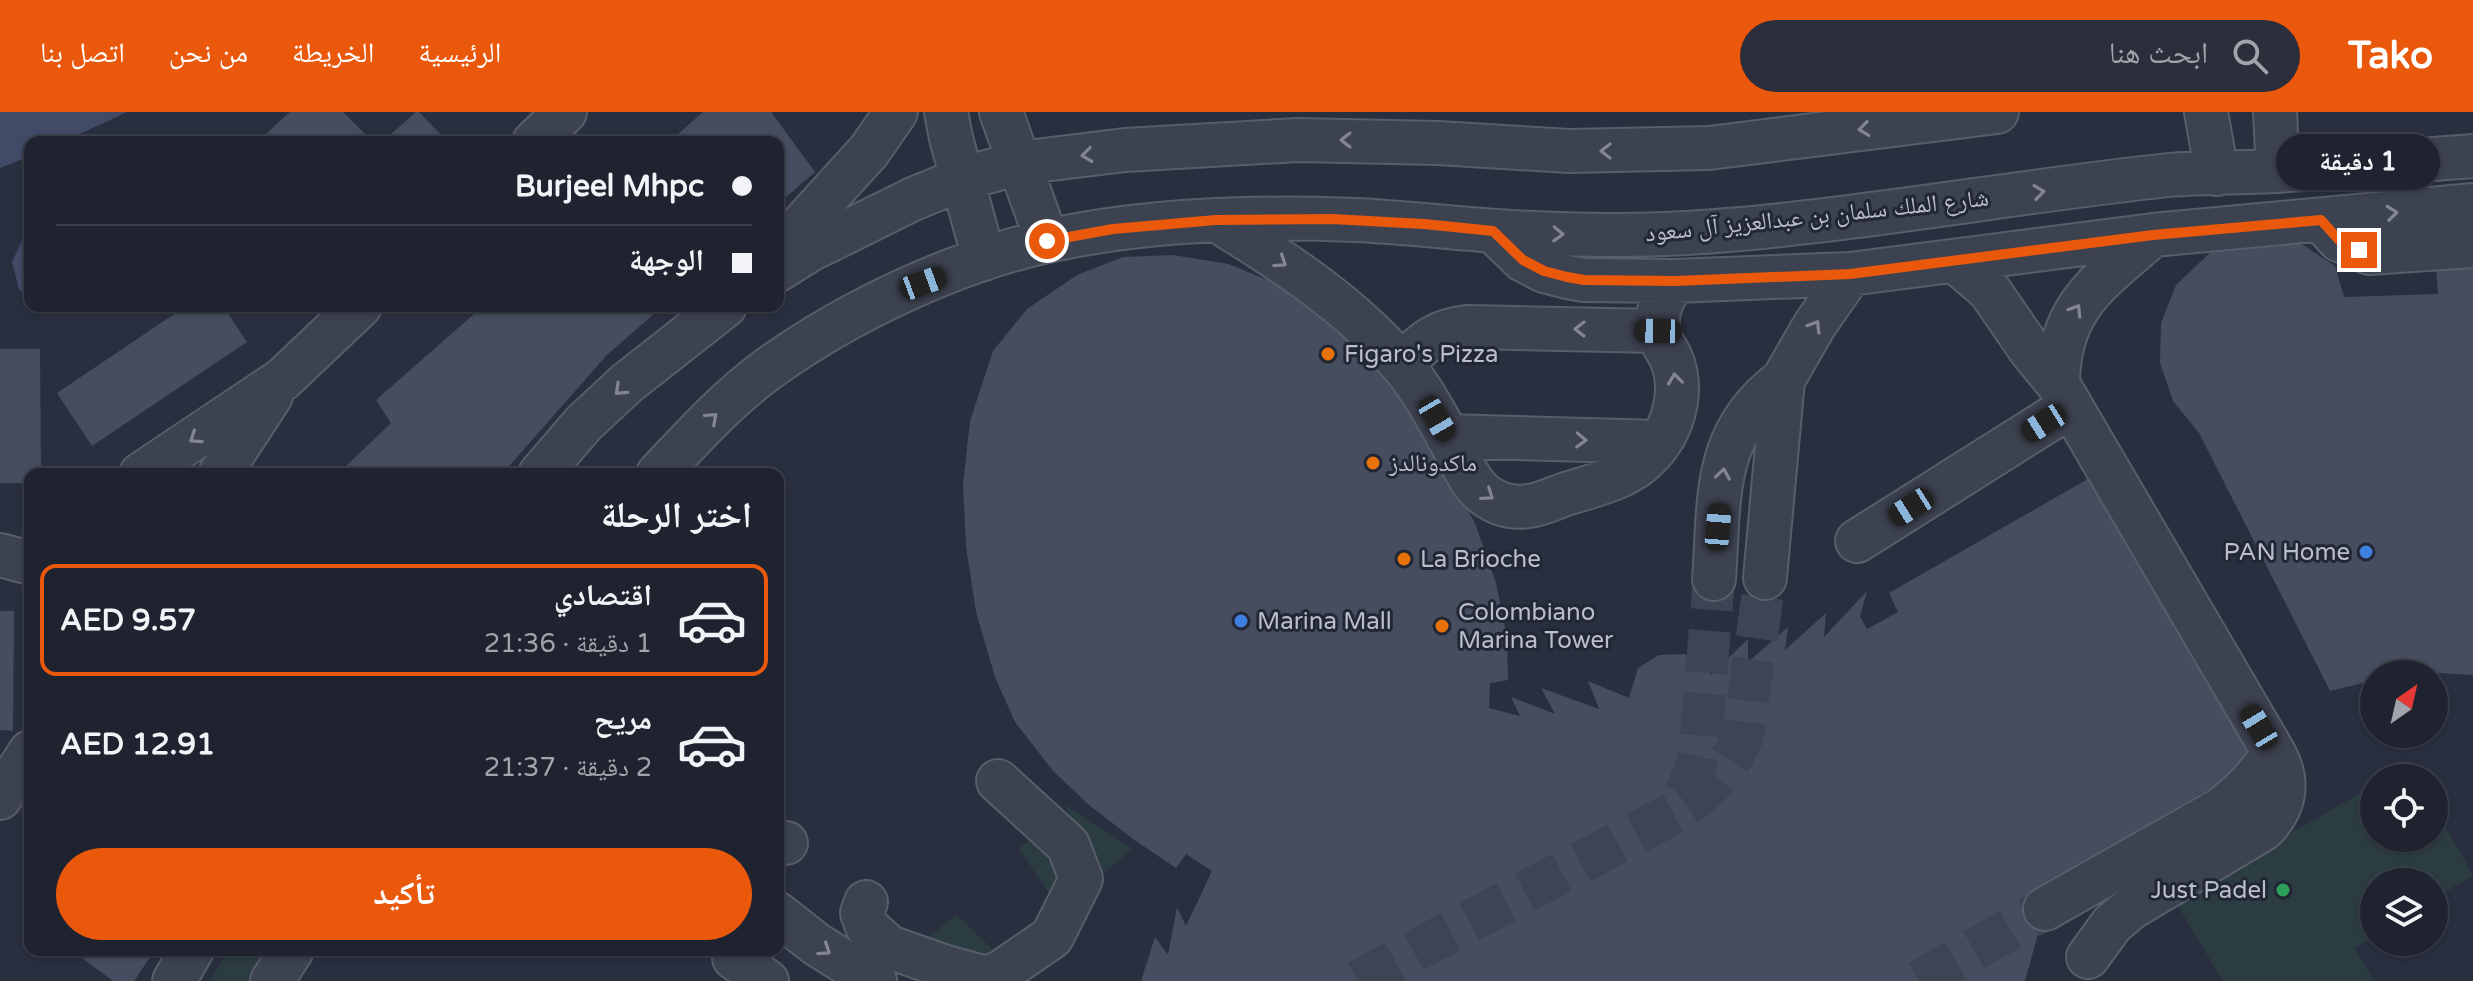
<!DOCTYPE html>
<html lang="ar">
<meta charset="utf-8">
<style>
:root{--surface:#1f232f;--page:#2c2f3b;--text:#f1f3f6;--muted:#a1a4aa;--line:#3c404b;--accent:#ea580c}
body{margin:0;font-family:"Varela Round","Noto Naskh Arabic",sans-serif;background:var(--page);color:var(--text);direction:rtl;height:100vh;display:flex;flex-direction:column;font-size:30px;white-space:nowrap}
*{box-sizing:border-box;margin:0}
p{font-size:26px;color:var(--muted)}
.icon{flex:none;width:44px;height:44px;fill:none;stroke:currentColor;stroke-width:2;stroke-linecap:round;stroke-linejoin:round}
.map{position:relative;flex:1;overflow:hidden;direction:ltr}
.sheet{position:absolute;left:24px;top:356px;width:760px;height:488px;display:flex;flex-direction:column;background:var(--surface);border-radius:16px;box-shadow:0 2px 6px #0004,0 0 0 2px var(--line);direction:rtl}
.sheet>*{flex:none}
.top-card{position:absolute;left:24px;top:24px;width:760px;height:176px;border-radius:16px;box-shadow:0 2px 6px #0004,0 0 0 2px var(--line);direction:rtl;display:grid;align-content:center;height:176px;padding:0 32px;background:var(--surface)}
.needle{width:52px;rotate:34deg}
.controls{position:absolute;left:2360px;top:548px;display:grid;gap:16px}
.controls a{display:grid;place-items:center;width:88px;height:88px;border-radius:50%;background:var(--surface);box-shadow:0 2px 6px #0004,0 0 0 2px var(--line);font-size:40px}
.end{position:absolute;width:36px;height:36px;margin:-18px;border:10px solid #ea580c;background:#fff;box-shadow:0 0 0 4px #fff}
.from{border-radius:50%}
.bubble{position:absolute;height:56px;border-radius:28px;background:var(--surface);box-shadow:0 2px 6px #0004,0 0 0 2px var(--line);font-size:26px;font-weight:700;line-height:56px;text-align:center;direction:rtl}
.car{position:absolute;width:24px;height:48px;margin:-24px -12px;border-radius:10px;box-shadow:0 0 6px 2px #0007;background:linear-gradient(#222 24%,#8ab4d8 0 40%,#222 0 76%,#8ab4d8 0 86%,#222 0)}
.top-card b{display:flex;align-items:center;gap:28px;height:76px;font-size:30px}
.top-card b+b{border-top:2px solid var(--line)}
.top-card i{width:20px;height:20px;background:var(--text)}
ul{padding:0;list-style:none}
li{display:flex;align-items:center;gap:24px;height:112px;margin:0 16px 12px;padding:0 16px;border:4px solid transparent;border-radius:16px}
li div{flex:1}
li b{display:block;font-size:30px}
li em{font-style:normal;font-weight:700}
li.on{border-color:var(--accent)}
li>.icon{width:72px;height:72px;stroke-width:1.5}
h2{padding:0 32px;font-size:36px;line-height:96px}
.primary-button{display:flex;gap:16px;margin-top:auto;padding:16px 32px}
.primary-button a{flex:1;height:92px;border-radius:48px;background:var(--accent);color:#fff;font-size:32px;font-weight:700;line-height:92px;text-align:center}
header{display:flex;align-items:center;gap:48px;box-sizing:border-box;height:112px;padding:0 40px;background:var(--accent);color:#fff}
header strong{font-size:38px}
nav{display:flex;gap:44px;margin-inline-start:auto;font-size:28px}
.search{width:560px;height:72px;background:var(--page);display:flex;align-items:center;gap:20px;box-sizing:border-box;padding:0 28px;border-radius:44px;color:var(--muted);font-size:30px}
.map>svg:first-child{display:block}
</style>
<header>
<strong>Tako</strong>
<div class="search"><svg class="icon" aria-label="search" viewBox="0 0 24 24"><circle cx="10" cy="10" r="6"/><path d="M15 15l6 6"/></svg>ابحث هنا</div>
<nav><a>الرئيسية</a><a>الخريطة</a><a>من نحن</a><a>اتصل بنا</a></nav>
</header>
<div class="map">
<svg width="2473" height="869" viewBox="0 0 2473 869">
<rect width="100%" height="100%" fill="#292f3f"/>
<path fill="#2c3d42" d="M2374,673V726H2434V695L2473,763L2434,787V770H2374V824L2355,836L2374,869H2223L2175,789Z
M1065,693L1132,737L1089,774Z
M1045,715L1071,785L1057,793L1019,737Z
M957,803L1011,855L922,829Z
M229,838H277L259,869H210Z"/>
<path fill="#414b67" d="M0,0H127L63,30H30V44L0,56Z
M30,111V187L19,177L12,150Z"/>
<path fill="#464d5e" d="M290,0H343L373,30H257Z
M416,0H419L448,30H382Z
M703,0H771L815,60L778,92V30H669Z
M2297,129L2335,154L2344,185L2438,182L2436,155L2473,147V563L2407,559L2396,562H2374V568L2330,579L2199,321L2173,289L2160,251L2161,211L2176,173L2217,134Z
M1173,143L1229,152L1279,173L1328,202L1415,298L1447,354L1476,414L1496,471L1507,526L1508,568L1490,571L1489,596L1520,604L1511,585L1555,602L1541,576L1599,597L1588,569L1629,586L1638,556L1659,543L1685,542L1702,549L1711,563L1748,527V550L1788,515L1785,538L1826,501L1824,525L1867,479L1860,504L1867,517L1898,500L1889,481L2093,364L2257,649L2053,768L2025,869H1141L1155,825L1168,843L1177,795L1186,814L1212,759L1186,742L1176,756L1133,727L1089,693L1053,659L1015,610L995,565L976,500L966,434L963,373L970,309L993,239L1027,197L1077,163L1123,145Z
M186,194H223L247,230L92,334L57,281Z
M483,194H663L607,243L502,362H351L345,355L391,311L376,288Z
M0,237H40L41,362H30V371H0Z
M0,499H14L13,619L0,618Z
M71,838H155L134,869H113Z"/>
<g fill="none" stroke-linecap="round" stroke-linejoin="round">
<path stroke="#3f4454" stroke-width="42" stroke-dasharray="42 21" stroke-linecap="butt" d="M1686,693C1713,674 1730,654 1743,623L1765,466
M1358,869L1674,701C1688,680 1695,661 1700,637L1714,467
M1919,869L2045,797"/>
<g stroke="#585d6a" stroke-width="46">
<path id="minor" d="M946,0L951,26L984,147
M1001,0L1047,129
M2206,0L2217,62
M2275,0L2278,59
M534,30L565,0
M1216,108C1283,149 1351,193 1402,253C1422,276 1436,304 1451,330C1462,351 1471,377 1493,388C1503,394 1517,396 1528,394C1540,393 1552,387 1563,383C1587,375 1616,369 1637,354C1645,348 1652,341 1658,333C1676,309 1683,274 1671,246C1669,241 1665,236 1662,230C1652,208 1660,187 1675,169
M2321,108L2339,128L2369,141L2473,134
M1493,119L1523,148L1544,159L1567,165L1584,168L1675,169L1850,162L2153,123L2473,93
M778,139L869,39L896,0
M1955,149L1989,178L2031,239L2058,272L2274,641C2290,669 2286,696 2262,718L2131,796L2112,812L2088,845
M778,158L808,139L913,87L962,67L1019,51L1125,38L1298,28L1438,31L1569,39L1709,36L1997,0
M1403,254C1420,230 1439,218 1468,215L1658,219
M2058,272C2058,195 2099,170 2153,123
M1447,324L1660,330
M141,362L283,267L360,194
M220,362L271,284
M540,362L584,311L627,271L725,194
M658,362C692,326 727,287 768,257C847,200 956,148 1052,128C1151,107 1254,104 1355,108C1403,110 1450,116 1497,119C1570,124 1643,125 1716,119C1868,107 2018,79 2169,63C2204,60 2239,61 2274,59C2340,55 2407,49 2473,44
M1857,429L2071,294
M0,443L30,451
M1765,466L1783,268L1814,214L1850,162
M1714,467C1720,388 1711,321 1783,268
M0,686L30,640
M778,732L786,731
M866,790L862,801L867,815L889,835L946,855L986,866L1001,860L1052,825L1081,767L1068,733L998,669
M2045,797L2221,697C2243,681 2259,663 2274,641
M778,802L816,832L875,869
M734,846L767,869
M174,869L192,838
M272,869L292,838"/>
</g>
<use href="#minor" stroke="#3d4250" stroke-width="42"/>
</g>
<defs><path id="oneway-chevron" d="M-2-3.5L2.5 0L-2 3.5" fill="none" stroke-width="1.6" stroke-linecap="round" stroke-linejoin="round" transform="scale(2)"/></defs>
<g stroke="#828693">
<use href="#oneway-chevron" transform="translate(1864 17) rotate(173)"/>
<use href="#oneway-chevron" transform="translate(1346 28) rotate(-180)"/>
<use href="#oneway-chevron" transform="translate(1606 39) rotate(180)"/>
<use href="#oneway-chevron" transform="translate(1087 43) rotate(173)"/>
<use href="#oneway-chevron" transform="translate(2039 80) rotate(-7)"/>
<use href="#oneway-chevron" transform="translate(2392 101) rotate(-6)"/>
<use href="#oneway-chevron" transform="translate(1558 122) rotate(2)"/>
<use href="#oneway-chevron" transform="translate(1281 150) rotate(34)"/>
<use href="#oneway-chevron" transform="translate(2076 198) rotate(-58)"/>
<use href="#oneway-chevron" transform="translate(1815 214) rotate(-58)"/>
<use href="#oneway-chevron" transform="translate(1580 217) rotate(-179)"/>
<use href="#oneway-chevron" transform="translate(1675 267) rotate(-97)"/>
<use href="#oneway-chevron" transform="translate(620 278) rotate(137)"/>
<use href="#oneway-chevron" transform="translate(712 306) rotate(-42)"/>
<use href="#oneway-chevron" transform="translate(195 326) rotate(146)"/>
<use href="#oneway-chevron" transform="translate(1581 328) rotate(2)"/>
<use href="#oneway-chevron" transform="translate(1723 362) rotate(-81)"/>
<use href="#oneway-chevron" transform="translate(1488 383) rotate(35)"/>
<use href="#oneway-chevron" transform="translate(825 838) rotate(34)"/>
</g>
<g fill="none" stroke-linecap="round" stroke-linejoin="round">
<path stroke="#ea580c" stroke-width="10" d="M1047,129L1113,117L1216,108L1332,107L1424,112L1493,119L1523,148L1544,159L1567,165L1584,168L1675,169L1850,162L2153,123L2321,108L2339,128L2359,138"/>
</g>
<g fill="#e8710a" stroke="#222735" stroke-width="3">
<circle cx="1328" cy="242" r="8"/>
<circle cx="1373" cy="351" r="8"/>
<circle cx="1404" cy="447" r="8"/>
<circle cx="1442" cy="514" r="8"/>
</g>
<g fill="#3f7fe0" stroke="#222735" stroke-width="3">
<circle cx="2366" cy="440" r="8"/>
<circle cx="1241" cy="509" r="8"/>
</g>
<circle fill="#2e9e5b" stroke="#222735" stroke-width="3" cx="2283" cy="778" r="8"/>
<g text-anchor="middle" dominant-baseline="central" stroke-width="6" stroke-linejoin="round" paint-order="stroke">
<g font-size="24" fill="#babeca" stroke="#222735">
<text transform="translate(1817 104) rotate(-6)">شارع الملك سلمان بن عبدالعزيز آل سعود</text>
</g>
<g font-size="24" fill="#babeca" stroke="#222735" text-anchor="start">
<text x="1344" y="242">Figaro's Pizza</text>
<text x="1389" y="351">ماكدونالدز</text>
<text x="2350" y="440" text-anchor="end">PAN Home</text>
<text x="1420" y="447">La Brioche</text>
<text x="1458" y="500">Colombiano<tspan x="1458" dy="28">Marina Tower</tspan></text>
<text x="1257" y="509">Marina Mall</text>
<text x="2267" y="778" text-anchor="end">Just Padel</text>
</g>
</g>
</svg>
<div class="controls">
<a><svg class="needle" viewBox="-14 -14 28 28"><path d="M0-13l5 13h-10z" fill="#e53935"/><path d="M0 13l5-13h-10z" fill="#a1a4aa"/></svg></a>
<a><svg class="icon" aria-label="locate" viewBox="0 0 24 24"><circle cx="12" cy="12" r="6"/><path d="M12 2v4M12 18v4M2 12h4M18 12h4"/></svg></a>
<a><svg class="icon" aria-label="layers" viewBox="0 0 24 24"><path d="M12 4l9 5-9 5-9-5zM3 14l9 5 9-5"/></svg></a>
</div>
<i class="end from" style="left:1047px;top:129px"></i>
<i class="end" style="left:2359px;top:138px"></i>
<div class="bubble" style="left:2276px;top:22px;width:164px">1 دقيقة</div>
<i class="car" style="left:923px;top:171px;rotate:70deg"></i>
<i class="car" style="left:1658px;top:219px;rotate:271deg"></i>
<i class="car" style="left:1437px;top:307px;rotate:150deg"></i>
<i class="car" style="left:2044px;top:311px;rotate:238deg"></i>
<i class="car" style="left:1911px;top:395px;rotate:238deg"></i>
<i class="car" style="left:1718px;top:415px;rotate:5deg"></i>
<i class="car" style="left:2259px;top:615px;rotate:329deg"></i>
<div class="top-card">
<b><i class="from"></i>Burjeel Mhpc</b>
<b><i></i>الوجهة</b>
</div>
<section class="sheet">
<h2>اختر الرحلة</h2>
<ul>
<li class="on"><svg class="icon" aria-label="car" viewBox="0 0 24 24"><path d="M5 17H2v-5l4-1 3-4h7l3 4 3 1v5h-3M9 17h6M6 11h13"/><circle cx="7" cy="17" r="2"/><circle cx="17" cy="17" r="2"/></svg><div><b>اقتصادي</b><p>1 دقيقة · 21:36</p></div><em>AED 9.57</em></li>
<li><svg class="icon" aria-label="car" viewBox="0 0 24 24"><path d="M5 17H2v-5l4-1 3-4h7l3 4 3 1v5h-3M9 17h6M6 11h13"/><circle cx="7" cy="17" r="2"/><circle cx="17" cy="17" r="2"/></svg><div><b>مريح</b><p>2 دقيقة · 21:37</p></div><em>AED 12.91</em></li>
</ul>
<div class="primary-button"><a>تأكيد</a></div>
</section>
</div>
